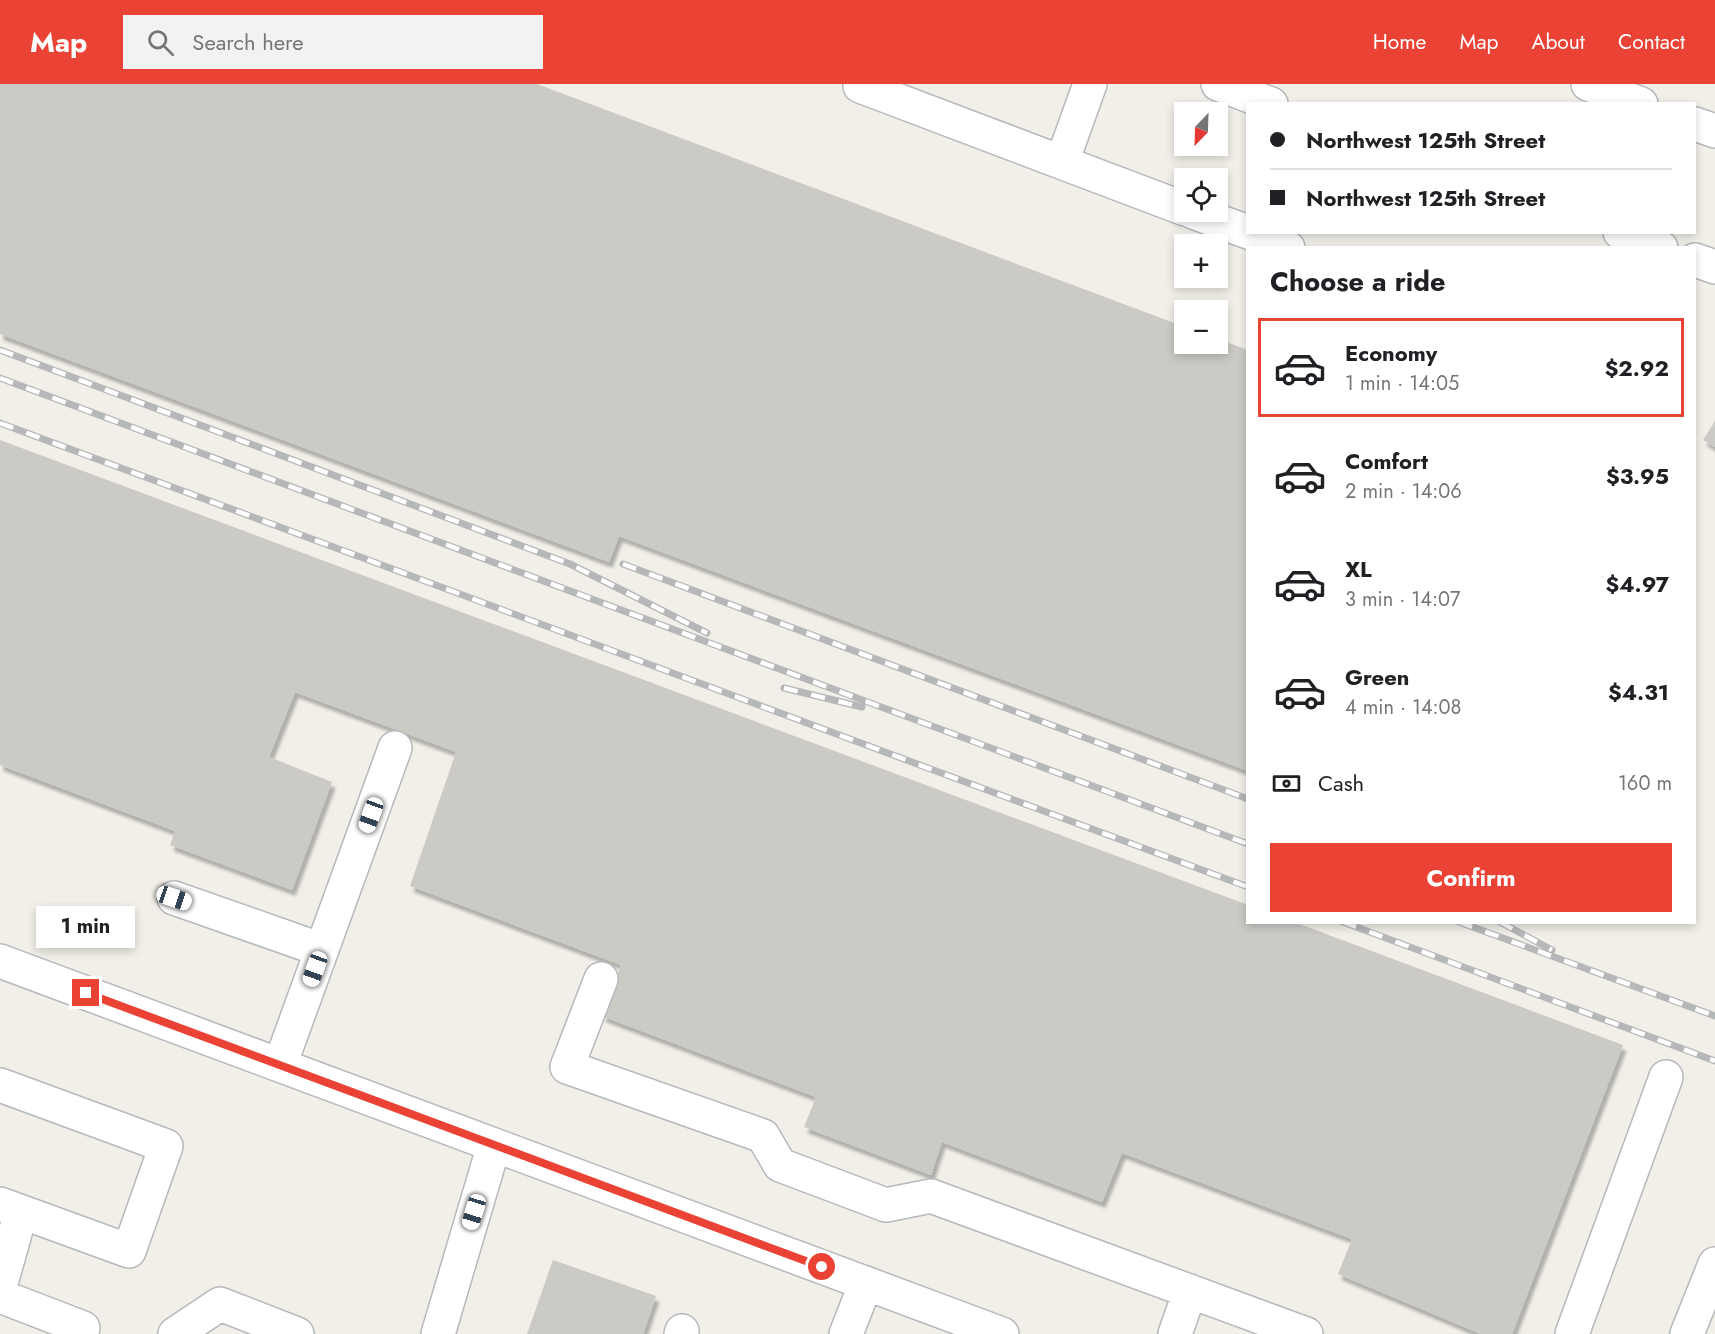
<!DOCTYPE html>
<meta charset="utf-8">
<style>
:root{--surface:#fff;--page:#f2f2f2;--text:#202124;--muted:#757577;--line:#e0e0e0;--accent:#ea4335}
body{margin:0;font-family:Jost,sans-serif;background:var(--page);color:var(--text);height:100vh;display:flex;flex-direction:column;font-size:22px;white-space:nowrap}
*{box-sizing:border-box;margin:0}
p{font-size:20px;color:var(--muted)}
.icon{flex:none;width:33px;height:33px;fill:none;stroke:currentColor;stroke-width:2;stroke-linecap:round;stroke-linejoin:round}
.map{position:relative;flex:1;overflow:hidden}
.side{position:absolute;left:1246px;top:162px;width:450px;height:678px;display:flex;flex-direction:column;background:var(--surface);border-radius:0px;box-shadow:0 3px 9px #0003}
.side>*{flex:none}
.top-card{position:absolute;left:1246px;top:18px;width:450px;height:132px;border-radius:0px;box-shadow:0 3px 9px #0003;display:grid;align-content:center;height:132px;padding:0 24px;background:var(--surface)}
.needle{width:39px;rotate:203deg}
.fabs{position:absolute;left:1174px;top:18px;display:grid;gap:12px}
.fabs a{display:grid;place-items:center;width:54px;height:54px;border-radius:0px;background:var(--surface);box-shadow:0 3px 9px #0003;font-size:30px}
.end{position:absolute;width:27px;height:27px;margin:-14px;border:8px solid #ea4335;background:#fff;box-shadow:0 0 0 3px #fff}
.from{border-radius:50%}
.bubble{position:absolute;height:42px;border-radius:0px;background:var(--surface);box-shadow:0 3px 9px #0003;font-size:20px;font-weight:700;line-height:42px;text-align:center}
.car{position:absolute;width:18px;height:36px;margin:-18px -9px;border-radius:8px;box-shadow:0 0 4px 2px #0007;background:linear-gradient(#fff 24%,#345 0 40%,#fff 0 76%,#345 0 86%,#fff 0)}
.top-card b{display:flex;align-items:center;gap:21px;height:57px;font-size:22px}
.top-card b+b{border-top:2px solid var(--line)}
.top-card i{width:15px;height:15px;background:var(--text)}
ul{padding:0;list-style:none}
li{display:flex;align-items:center;gap:18px;height:99px;margin:0 12px 9px;padding:0 12px;border:3px solid transparent;border-radius:0px}
li div{flex:1}
li b{display:block;font-size:22px}
li em{font-style:normal;font-weight:700}
li.current{border-color:var(--accent)}
li>.icon{width:54px;height:54px;stroke-width:1.5}
h2{padding:0 24px;font-size:27px;line-height:72px}
.pay{display:flex;align-items:center;gap:15px;height:66px;padding:0 24px;font-size:22px}
.pay p{margin-inline-start:auto}
.primary-button{display:flex;gap:12px;margin-top:auto;padding:12px 24px}
.primary-button a{flex:1;height:69px;border-radius:0px;background:var(--accent);color:#fff;font-size:24px;font-weight:700;line-height:69px;text-align:center}
header{display:flex;align-items:center;gap:36px;box-sizing:border-box;height:84px;padding:0 30px;background:var(--accent);color:#fff}
header strong{font-size:28px}
nav{display:flex;gap:33px;margin-inline-start:auto;font-size:21px}
.search{width:420px;height:54px;background:var(--page);display:flex;align-items:center;gap:15px;box-sizing:border-box;padding:0 21px;border-radius:0px;color:var(--muted);font-size:22px}
.map>svg:first-child{display:block}
</style>
<header>
<strong>Map</strong>
<div class="search"><svg class="icon" aria-label="search" viewBox="0 0 24 24"><circle cx="10" cy="10" r="6"/><path d="M15 15l6 6"/></svg>Search here</div>
<nav><a>Home</a><a>Map</a><a>About</a><a>Contact</a></nav>
</header>
<div class="map">
<svg width="1715" height="1250" viewBox="0 0 1715 1250">
<defs>
<filter id="shadow"><feDropShadow dx="3.5" dy="6" stdDeviation="1.5" flood-color="#0004"/></filter>
</defs>
<rect width="100%" height="100%" fill="#f1efe8"/>
<path fill="#cccac5" filter="url(#shadow)" d="M0,0H537L1185,243V260H1218V255L1248,266V687L619,452L609,478L0,250Z
M1715,337V363L1703,356Z
M0,356L1248,821V838H1294L1623,961L1512,1250H1481L1338,1190L1352,1155L1122,1069L1102,1118L942,1058L931,1091L804,1043L816,1013L602,932L621,881L410,802L456,668L295,608L269,673L332,698L292,806L170,761L175,747L0,681Z
M553,1176L656,1212L643,1250H527Z"/>
<g fill="none" stroke-linecap="round" stroke-linejoin="round">
<g stroke="#b5b8bc" stroke-width="36">
<path id="minor" d="M1218,0L1271,20
M1588,0L1641,20
M860,2L1185,125
M1695,40L1715,47
M1062,78L1090,0
M1193,128L1248,148
M1248,148L1288,164
M1620,148L1661,164
M1695,176L1715,183
M174,814L322,866
M0,877L1002,1250
M601,895L567,983L763,1052L780,1081L886,1121L931,1112L1306,1250
M280,981L395,664
M0,1001L166,1062L129,1167L0,1120
M0,1203L21,1128
M0,1212L83,1244L80,1250
M175,1250L220,1220L297,1250
M438,1250L494,1061
M681,1250L682,1247
M846,1250L866,1199
M1175,1250L1190,1207
M1572,1250L1666,993
M1687,1250L1715,1180"/>
</g>
<use href="#minor" stroke="#fff" stroke-width="33"/>
<g stroke="#b6b7b8" stroke-width="7">
<path id="rail" d="M0,266L570,480L707,549
M0,294L1248,760
M0,339L1248,803
M623,480L1248,715
M784,604L862,623
M1343,838L1715,977
M1459,838L1715,932
M1500,838L1552,866"/>
</g>
<use href="#rail" stroke="#fff" stroke-width="4.5" stroke-dasharray="14" stroke-linecap="butt"/>
</g>
<g fill="none" stroke-linecap="round" stroke-linejoin="round">
<path stroke="#ea4335" stroke-width="8" d="M86,909L822,1183"/>
</g>
</svg>
<div class="fabs">
<a><svg class="needle" viewBox="-14 -14 28 28"><path d="M0-13l5 13h-10z" fill="#e53935"/><path d="M0 13l5-13h-10z" fill="#757577"/></svg></a>
<a><svg class="icon" aria-label="locate" viewBox="0 0 24 24"><circle cx="12" cy="12" r="6"/><path d="M12 2v4M12 18v4M2 12h4M18 12h4"/></svg></a>
<a>+</a>
<a>−</a>
</div>
<i class="end from" style="left:822px;top:1183px"></i>
<i class="end" style="left:86px;top:909px"></i>
<div class="bubble" style="left:36px;top:822px;width:99px">1 min</div>
<i class="car" style="left:371px;top:731px;rotate:200deg"></i>
<i class="car" style="left:174px;top:814px;rotate:109deg"></i>
<i class="car" style="left:315px;top:885px;rotate:200deg"></i>
<i class="car" style="left:474px;top:1128px;rotate:197deg"></i>
<div class="top-card">
<b><i class="from"></i>Northwest 125th Street</b>
<b><i></i>Northwest 125th Street</b>
</div>
<section class="side">
<h2>Choose a ride</h2>
<ul>
<li class="current"><svg class="icon" aria-label="car" viewBox="0 0 24 24"><path d="M5 17H2v-5l4-1 3-4h7l3 4 3 1v5h-3M9 17h6M6 11h13"/><circle cx="7" cy="17" r="2"/><circle cx="17" cy="17" r="2"/></svg><div><b>Economy</b><p>1 min · 14:05</p></div><em>$2.92</em></li>
<li><svg class="icon" aria-label="car" viewBox="0 0 24 24"><path d="M5 17H2v-5l4-1 3-4h7l3 4 3 1v5h-3M9 17h6M6 11h13"/><circle cx="7" cy="17" r="2"/><circle cx="17" cy="17" r="2"/></svg><div><b>Comfort</b><p>2 min · 14:06</p></div><em>$3.95</em></li>
<li><svg class="icon" aria-label="car" viewBox="0 0 24 24"><path d="M5 17H2v-5l4-1 3-4h7l3 4 3 1v5h-3M9 17h6M6 11h13"/><circle cx="7" cy="17" r="2"/><circle cx="17" cy="17" r="2"/></svg><div><b>XL</b><p>3 min · 14:07</p></div><em>$4.97</em></li>
<li><svg class="icon" aria-label="car" viewBox="0 0 24 24"><path d="M5 17H2v-5l4-1 3-4h7l3 4 3 1v5h-3M9 17h6M6 11h13"/><circle cx="7" cy="17" r="2"/><circle cx="17" cy="17" r="2"/></svg><div><b>Green</b><p>4 min · 14:08</p></div><em>$4.31</em></li>
</ul>
<div class="pay"><svg class="icon" aria-label="cash" viewBox="0 0 24 24"><path d="M3 7h18v10H3z"/><circle cx="12" cy="12" r="2"/></svg>Cash<p>160 m</p></div>
<div class="primary-button"><a>Confirm</a></div>
</section>
</div>
